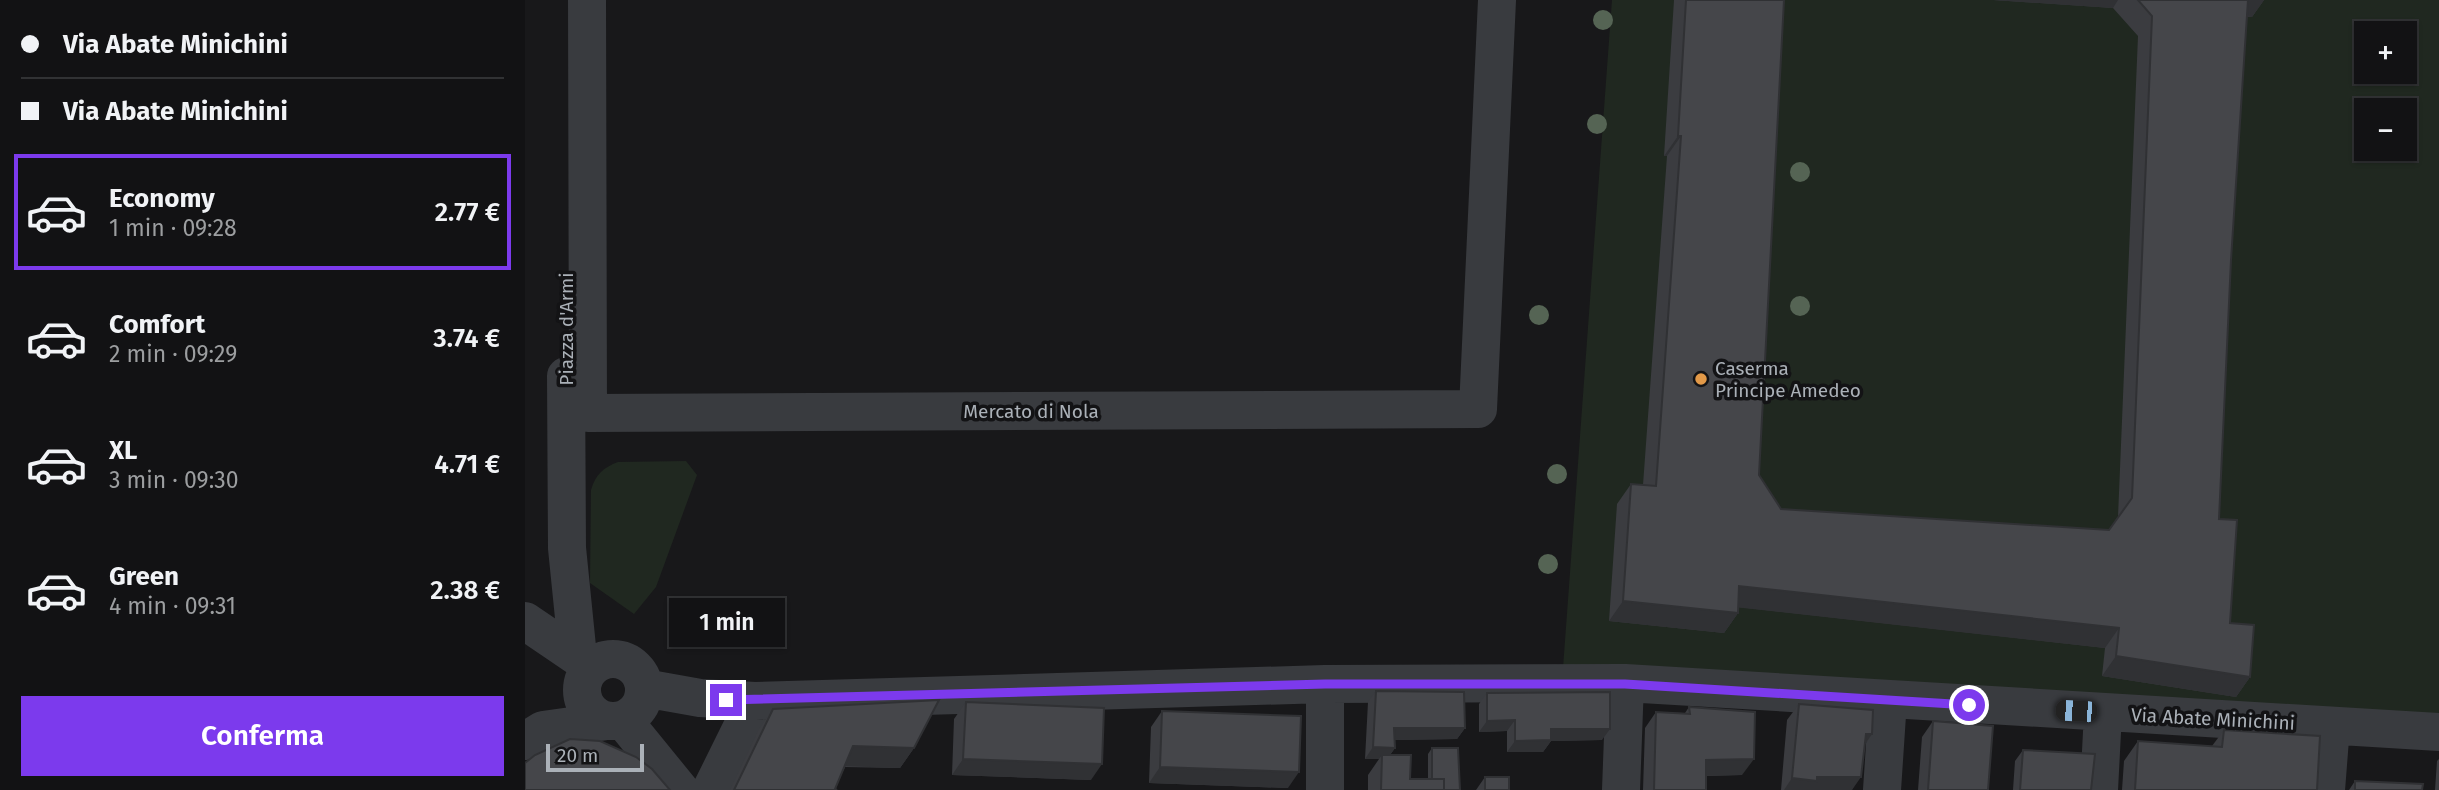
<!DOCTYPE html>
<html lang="it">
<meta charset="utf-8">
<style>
:root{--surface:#121214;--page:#1b1b1d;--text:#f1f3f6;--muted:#9c9ea0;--line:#313234;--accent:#7c3aed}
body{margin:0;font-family:"Fira Sans",sans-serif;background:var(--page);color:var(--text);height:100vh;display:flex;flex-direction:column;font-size:26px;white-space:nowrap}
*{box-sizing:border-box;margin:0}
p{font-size:23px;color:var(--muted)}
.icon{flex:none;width:38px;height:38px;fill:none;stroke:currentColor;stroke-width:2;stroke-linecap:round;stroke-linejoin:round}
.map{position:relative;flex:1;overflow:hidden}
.side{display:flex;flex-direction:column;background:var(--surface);width:525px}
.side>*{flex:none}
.guide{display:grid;align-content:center;height:154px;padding:0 21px;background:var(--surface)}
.fabs{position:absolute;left:1829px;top:21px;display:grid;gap:14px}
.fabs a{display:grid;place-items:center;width:63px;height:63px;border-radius:0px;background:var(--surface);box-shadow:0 2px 5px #0004,0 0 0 2px var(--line);font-size:35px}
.scale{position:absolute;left:21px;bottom:18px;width:98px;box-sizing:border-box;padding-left:7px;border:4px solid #abb1b8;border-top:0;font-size:19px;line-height:24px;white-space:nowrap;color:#abb1b8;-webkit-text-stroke:5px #131315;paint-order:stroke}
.end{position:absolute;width:32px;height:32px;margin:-16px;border:9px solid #7c3aed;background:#fff;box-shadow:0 0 0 4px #fff}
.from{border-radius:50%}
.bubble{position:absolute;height:49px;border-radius:0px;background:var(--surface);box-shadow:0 2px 5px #0004,0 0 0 2px var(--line);font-size:23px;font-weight:600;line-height:49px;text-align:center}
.car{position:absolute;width:21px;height:42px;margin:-21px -10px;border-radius:9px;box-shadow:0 0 5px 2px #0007;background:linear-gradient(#222 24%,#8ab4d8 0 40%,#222 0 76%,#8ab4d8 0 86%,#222 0)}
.guide b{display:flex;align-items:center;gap:24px;height:66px;font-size:26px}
.guide b+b{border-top:2px solid var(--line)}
.guide i{width:18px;height:18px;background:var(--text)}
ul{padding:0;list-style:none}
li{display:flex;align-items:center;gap:21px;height:116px;margin:0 14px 10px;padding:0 7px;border:4px solid transparent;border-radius:0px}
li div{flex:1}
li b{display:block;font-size:26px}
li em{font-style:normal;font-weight:600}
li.on{border-color:var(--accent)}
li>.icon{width:63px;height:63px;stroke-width:1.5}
.cta{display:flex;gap:14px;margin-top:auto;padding:14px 21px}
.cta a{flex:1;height:80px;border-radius:0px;background:var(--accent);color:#fff;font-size:28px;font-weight:600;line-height:80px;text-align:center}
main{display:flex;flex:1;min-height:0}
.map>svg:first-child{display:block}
</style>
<main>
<section class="side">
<div class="guide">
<b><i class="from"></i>Via Abate Minichini</b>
<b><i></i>Via Abate Minichini</b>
</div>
<ul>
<li class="on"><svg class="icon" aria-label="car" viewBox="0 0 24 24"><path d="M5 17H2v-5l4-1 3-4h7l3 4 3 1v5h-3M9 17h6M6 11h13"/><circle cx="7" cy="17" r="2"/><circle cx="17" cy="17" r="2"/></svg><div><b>Economy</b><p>1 min · 09:28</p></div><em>2.77 €</em></li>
<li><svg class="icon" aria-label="car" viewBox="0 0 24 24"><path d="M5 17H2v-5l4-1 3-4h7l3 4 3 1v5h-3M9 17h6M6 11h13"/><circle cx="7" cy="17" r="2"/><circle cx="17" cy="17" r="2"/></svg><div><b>Comfort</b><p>2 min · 09:29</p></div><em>3.74 €</em></li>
<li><svg class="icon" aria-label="car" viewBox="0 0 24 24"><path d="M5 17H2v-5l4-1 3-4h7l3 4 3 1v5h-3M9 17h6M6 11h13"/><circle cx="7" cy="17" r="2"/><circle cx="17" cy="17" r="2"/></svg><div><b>XL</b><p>3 min · 09:30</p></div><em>4.71 €</em></li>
<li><svg class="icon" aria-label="car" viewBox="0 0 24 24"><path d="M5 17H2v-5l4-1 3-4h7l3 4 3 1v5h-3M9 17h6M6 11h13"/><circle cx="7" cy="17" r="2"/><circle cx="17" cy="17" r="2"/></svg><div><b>Green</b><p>4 min · 09:31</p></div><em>2.38 €</em></li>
</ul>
<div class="cta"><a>Conferma</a></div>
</section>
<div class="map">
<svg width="1914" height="790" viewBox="0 0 1914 790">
<rect width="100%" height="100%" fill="#18181a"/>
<path fill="#202820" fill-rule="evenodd" d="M1087,0H1914V719L1038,668ZM1841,33H1880V72H1841ZM1841,110H1880V149H1841Z
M161,461L172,475L131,587L109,614L65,583L66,490C70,475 79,467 93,462Z"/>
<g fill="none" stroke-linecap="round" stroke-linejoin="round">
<path stroke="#393b3f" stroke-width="38" d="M62,0L63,413L953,409L972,0
M41,376L42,548L53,657
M0,621L53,657L70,663
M57 690a31 31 0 1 1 62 0a31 31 0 1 1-62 0Z
M119,688L175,698L230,701L800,684L1100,683L1914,732
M98,720L155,790
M0,741L18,730L82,721
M186,790L230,701
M800,790V684
M1096,790L1100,683
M1357,790L1363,700
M1574,790L1578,713
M1801,790L1806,726"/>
</g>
<g fill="#556454">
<circle cx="1078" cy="20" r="10"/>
<circle cx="1072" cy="124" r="10"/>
<circle cx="1275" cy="172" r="10"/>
<circle cx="1275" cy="306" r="10"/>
<circle cx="1014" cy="315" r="10"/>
<circle cx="1032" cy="474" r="10"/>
<circle cx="1023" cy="564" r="10"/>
</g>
<path fill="#3b3c40" d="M1149,0H1259L1234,475L1256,509L1584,530L1593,517L1613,36L1588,8L1468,0H1739L1727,17H1722L1706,260L1694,519L1705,623L1725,677L1711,697L1577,676L1580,648L1213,607V613L1199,633L1084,621L1092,504L1106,484L1118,485L1142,156H1139Z
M851,691L940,728L932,739L869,740L870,748L865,755L885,779H903V754L907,748L935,790H843V775L854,759H840L843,702Z
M962,693L1077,740L1026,741L1018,752H982V731L954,732V704Z
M441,702L566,780L427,775L429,719Z
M1274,704L1347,734L1340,744L1327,790H1256L1262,720Z
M1164,707L1217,775L1181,776V790H1118L1120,728L1131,712L1160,713Z
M248,709L389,748L375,768L320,767L310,789L312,790H205L234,729Z
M637,711L763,788L624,783L626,727Z
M1408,721L1463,790H1393L1397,737Z
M1699,730L1792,790H1597L1599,761L1613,741L1687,746Z
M1498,750L1566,790H1488L1490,761Z
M1914,759V790H1910L1912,761Z
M960,777L984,790H951Z
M1830,781L1897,790H1824Z"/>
<path fill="#303134" d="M1468,0H1593L1588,8Z
M1720,0H1739L1727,17L1709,16Z
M1153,136H1156L1142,156H1139Z
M1214,586L1594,628L1580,648L1200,606Z
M1098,601L1213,613L1199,633L1084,621Z
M1591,656L1725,677L1711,697L1577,676Z
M990,720L982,731L954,732L962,721Z
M869,728H940L932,739L861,740Z
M1026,729H1085L1077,740L1026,741L1018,752H982L990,741Z
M1341,734H1347L1336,750Z
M328,746L389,748L375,768L314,766Z
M848,747L870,748L862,759L857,755L854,759H840Z
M438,759L577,764L566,780L427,775Z
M1229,759L1217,775L1169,776L1181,760Z
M635,767L774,772L763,788L624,783Z
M1292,777H1336L1327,790H1259L1267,778Z"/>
<path fill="#45464a" stroke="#303134" stroke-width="2" d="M1161,0H1259L1234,475L1256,509L1584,530L1607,498L1627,16L1613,0H1723L1706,260L1694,519L1712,520L1705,623L1729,625L1725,677L1591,656L1594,628L1214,586L1213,613L1098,601L1106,484L1131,486L1156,136H1153Z
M851,691L939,692L940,728H869L870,748L848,747Z
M1085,692V729H1026V740L990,741V720L962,721V693Z
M414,700L389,748L328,746L310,789L312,790H209L248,709Z
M441,702L579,708L577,764L438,759Z
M1274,704L1348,710L1347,734H1341L1336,777H1292V781L1267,778Z
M1164,707L1230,712L1229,759L1181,760V790H1129L1131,712L1165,714Z
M637,711L776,716L774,772L635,767Z
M1408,721L1468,726L1463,790H1403Z
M1699,730L1795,736L1792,790H1610L1613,741L1697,747Z
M45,739L75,741L111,757L127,769L145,790H0V763L10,755Z
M907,748H933L935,790H919V779H907Z
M1498,750L1570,754L1566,790H1495Z
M857,755H886L885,779H919V790H856Z
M960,777H984V790H960Z
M1830,781L1898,784L1897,790H1830Z"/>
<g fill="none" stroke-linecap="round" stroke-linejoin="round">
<path stroke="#7c3aed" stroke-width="9" d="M201,700L800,684H1100L1444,705"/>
</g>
<circle fill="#e29948" stroke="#131315" stroke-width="2.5" cx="1176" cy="379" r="7"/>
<g text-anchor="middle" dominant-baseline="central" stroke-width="7" stroke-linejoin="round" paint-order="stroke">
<g font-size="19" fill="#abb1b8" stroke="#131315">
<text transform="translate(41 329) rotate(-90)">Piazza d'Armi</text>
<text x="506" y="411">Mercato di Nola</text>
<text transform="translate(1688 719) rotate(3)">Via Abate Minichini</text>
</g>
<g font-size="19" fill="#abb1b8" stroke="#131315" text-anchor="start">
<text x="1190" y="368">Caserma<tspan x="1190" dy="22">Principe Amedeo</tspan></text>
</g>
</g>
</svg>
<div class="fabs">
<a>+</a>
<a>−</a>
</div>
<div class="scale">20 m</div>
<i class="end from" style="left:1444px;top:705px"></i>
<i class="end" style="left:201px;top:700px"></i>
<div class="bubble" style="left:144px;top:598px;width:116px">1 min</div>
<i class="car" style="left:1551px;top:711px;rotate:273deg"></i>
</div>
</main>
